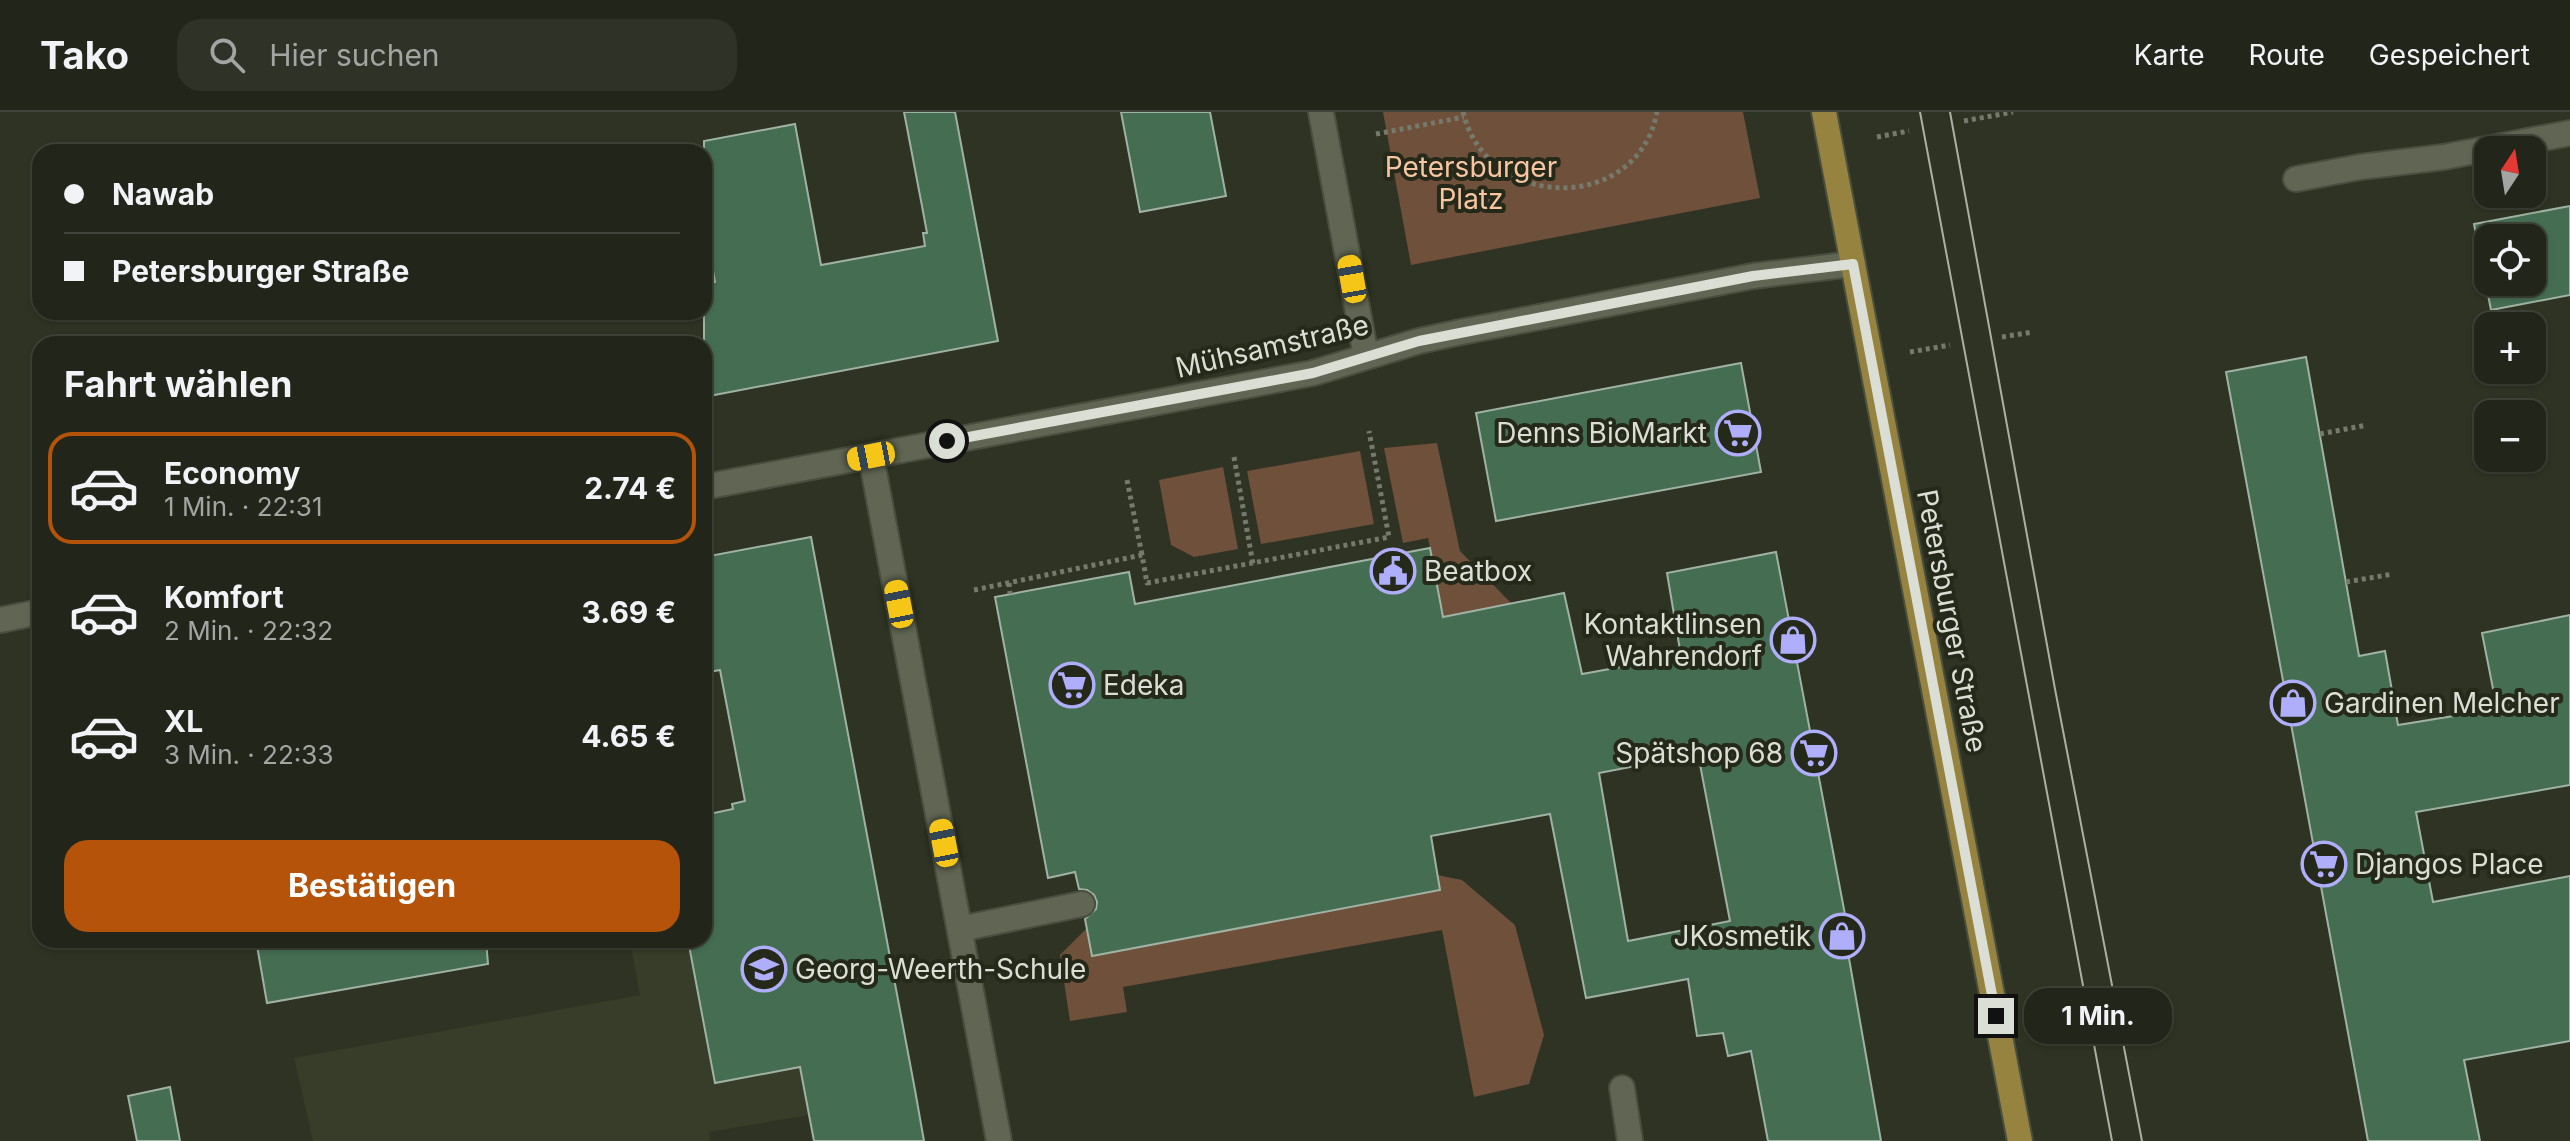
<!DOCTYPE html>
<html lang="de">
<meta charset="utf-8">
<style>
:root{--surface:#22261a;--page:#2e3227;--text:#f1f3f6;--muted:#a2a5a2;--line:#3f4339;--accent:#b45309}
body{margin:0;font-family:Inter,sans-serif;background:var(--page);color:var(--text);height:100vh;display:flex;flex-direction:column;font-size:30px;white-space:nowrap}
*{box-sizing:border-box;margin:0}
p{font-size:26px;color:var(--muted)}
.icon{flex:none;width:44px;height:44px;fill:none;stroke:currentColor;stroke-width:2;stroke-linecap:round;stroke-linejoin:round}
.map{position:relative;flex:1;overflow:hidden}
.details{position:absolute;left:32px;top:224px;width:680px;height:612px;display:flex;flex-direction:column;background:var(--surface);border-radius:24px;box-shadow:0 2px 6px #0004,0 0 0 2px var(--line)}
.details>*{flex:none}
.banner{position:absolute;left:32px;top:32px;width:680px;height:176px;border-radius:24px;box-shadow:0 2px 6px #0004,0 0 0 2px var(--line);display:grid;align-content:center;height:176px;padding:0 32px;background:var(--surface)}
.needle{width:52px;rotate:12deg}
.fabs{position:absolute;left:2474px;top:24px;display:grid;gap:16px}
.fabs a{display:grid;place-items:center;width:72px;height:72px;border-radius:16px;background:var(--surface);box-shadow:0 2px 6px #0004,0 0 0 2px var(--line);font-size:40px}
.end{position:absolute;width:36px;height:36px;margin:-18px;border:10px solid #dbded4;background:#111;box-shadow:0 0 0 4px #111}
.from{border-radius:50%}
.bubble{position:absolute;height:56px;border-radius:24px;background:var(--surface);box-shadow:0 2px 6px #0004,0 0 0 2px var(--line);font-size:26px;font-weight:700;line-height:56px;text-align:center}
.car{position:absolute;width:24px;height:48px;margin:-24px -12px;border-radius:10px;box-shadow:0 0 6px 2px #0007;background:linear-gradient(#f5c518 24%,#345 0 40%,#f5c518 0 76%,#345 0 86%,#f5c518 0)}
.banner b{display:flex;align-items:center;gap:28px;height:76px;font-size:30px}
.banner b+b{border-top:2px solid var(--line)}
.banner i{width:20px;height:20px;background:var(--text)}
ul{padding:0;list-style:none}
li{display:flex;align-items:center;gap:24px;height:112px;margin:0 16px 12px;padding:0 16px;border:4px solid transparent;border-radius:24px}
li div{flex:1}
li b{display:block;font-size:30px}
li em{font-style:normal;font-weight:700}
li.on{border-color:var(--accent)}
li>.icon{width:72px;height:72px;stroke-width:1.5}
h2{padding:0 32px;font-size:36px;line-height:96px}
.primary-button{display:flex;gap:16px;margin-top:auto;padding:16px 32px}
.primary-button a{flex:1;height:92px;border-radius:24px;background:var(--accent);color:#fff;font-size:32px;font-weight:700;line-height:92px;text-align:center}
header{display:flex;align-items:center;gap:48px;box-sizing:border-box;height:112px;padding:0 40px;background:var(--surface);border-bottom:2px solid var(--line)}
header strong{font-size:38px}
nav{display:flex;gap:44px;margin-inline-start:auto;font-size:28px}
.search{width:560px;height:72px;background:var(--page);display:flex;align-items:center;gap:20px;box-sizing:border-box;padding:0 28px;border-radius:24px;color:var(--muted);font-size:30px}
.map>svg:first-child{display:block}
</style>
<header>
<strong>Tako</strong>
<div class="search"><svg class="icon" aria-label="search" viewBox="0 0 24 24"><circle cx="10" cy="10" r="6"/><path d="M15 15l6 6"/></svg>Hier suchen</div>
<nav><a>Karte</a><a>Route</a><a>Gespeichert</a></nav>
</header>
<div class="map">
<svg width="2570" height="1029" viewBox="0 0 2570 1029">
<rect width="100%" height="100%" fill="#2e3323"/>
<path fill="#373d28" d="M858,672L916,985L709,1020L710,1029H313L294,946L640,883L630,828H704V703Z"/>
<path fill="#6f503b" d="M1383,0H1743L1760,86L1411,153Z
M1437,331L1460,439L1512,492L1477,684L1428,426L1403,431L1384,336Z
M1360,339L1374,412L1261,432L1247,359Z
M1223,355L1238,437L1194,445L1171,433L1159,368Z
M1437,763L1462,768L1515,813L1544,923L1529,972L1474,985L1442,818L1123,875L1127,900L1070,909L1060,843L1087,816L1092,844L1439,778Z"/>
<path fill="#456d52" stroke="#9fb2a4" stroke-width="2" fill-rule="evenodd" d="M904,0H955L998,229L704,285V172L715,170L704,109V29L795,12L821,153L925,134L923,121H927L922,94Z
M1121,0H1210L1226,84L1140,100Z
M2570,94V183L2491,198L2474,112ZM2488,126H2532V170H2488Z
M2306,245L2359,544L2385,539L2398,613L2497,597L2482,521L2570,503V673L2416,700L2433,790L2570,764V929L2464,948L2480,1029H2368L2226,260Z
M1741,251L1761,360L1496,409L1476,301Z
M811,425L915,978L924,1029H814L800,955L715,971L688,828H704V703L733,697L732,692L745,689L720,558L704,561V445Z
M1430,436L1443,505L1564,481L1582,562L1681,544L1667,461L1776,440L1851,834L1847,835L1881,1029H1768L1751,939L1728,944L1723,921L1697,924L1688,867L1586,886L1550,702L1431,724L1440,778L1092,844L1085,807L1096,797L1097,790L1094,783L1087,778L1079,777L1075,760L1048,766L995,485L1129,460L1135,492ZM1698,642L1730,809L1628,829L1599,661Z
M256,828H486L488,852L267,891Z
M170,975L180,1029H137L128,984Z"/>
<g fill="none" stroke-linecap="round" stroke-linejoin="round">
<g stroke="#4a4e3f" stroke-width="28">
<path id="minor" d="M1321,0L1366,244
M2296,67L2360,55L2444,45L2570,21
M871,344L999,1029
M704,375L1313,261L1419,229L1461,220L1753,164L1853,152
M0,508L40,500
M960,817L1082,792
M1622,976L1630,1029"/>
</g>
<g stroke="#4a4e3f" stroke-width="28">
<path id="major" d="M1824,0L2020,1029"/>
</g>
<path stroke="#767a6d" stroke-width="5" stroke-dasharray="4 4" stroke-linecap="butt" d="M1463,0C1487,100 1638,102 1657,0
M1964,9L2013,0
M1376,22L1464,5
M1877,25L1909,19
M2002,225L2033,220
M1910,240L1950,233
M2320,322L2367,313
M1234,345L1253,452
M1127,368L1142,443
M2346,470L2393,462
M1009,471L1010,482
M974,478L1142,443L1147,471L1389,425L1369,319"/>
<use href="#minor" stroke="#606653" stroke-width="24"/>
<use href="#major" stroke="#95833f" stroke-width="24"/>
<path stroke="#acb0a4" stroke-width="2" d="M1920,0L2112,1029
M1950,0L2055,577L2142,1029"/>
</g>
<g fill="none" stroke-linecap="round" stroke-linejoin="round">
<path stroke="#dbded4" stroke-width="10" d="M947,329L1313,261L1419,229L1753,164L1853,152L1996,904"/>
</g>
<defs>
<g id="supermarket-ring" transform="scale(2.3)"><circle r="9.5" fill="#252919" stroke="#afaefa" stroke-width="1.5"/><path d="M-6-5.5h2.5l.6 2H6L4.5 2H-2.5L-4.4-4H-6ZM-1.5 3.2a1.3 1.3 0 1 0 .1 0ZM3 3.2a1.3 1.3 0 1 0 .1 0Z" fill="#afaefa"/></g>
<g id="civic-ring" transform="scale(2.3)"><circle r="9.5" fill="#252919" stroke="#afaefa" stroke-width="1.5"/><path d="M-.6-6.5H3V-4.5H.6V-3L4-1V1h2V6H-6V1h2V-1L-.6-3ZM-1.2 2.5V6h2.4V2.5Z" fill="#afaefa"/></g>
<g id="shop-ring" transform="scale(2.3)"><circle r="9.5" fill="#252919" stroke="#afaefa" stroke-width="1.5"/><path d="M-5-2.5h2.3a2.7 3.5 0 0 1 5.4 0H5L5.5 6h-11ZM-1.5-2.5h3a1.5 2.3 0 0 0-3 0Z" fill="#afaefa"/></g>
<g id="school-ring" transform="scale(2.3)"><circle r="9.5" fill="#252919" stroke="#afaefa" stroke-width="1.5"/><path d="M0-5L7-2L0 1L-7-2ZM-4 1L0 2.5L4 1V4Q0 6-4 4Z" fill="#afaefa"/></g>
</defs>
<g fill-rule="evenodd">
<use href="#supermarket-ring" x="1738" y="321"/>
<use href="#civic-ring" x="1393" y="459"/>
<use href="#shop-ring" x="1793" y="528"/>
<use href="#supermarket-ring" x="1072" y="573"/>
<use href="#shop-ring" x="2293" y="591"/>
<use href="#supermarket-ring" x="1814" y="641"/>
<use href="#supermarket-ring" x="2324" y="752"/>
<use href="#shop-ring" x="1842" y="824"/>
<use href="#school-ring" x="764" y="857"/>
</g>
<g text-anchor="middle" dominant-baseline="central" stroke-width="8" stroke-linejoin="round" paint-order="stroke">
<g font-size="28" fill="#f7c5a2" stroke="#252919">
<text x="1471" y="55">Petersburger<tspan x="1471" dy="32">Platz</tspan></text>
</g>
<g font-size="28" fill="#dbded4" stroke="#252919">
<text transform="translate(1272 234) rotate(-13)">Mühsamstraße</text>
<text transform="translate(1952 509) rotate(79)">Petersburger Straße</text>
</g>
<g font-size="28" fill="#dbded4" stroke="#252919" text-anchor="start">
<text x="1707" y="321" text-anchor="end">Denns BioMarkt</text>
<text x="1424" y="459">Beatbox</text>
<text x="1762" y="512" text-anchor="end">Kontaktlinsen<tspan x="1762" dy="32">Wahrendorf</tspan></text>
<text x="1103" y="573">Edeka</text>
<text x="2324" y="591">Gardinen Melcher</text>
<text x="1783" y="641" text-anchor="end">Spätshop 68</text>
<text x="2355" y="752">Djangos Place</text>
<text x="1811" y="824" text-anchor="end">JKosmetik</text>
<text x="795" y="857">Georg-Weerth-Schule</text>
</g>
</g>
</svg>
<div class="fabs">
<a><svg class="needle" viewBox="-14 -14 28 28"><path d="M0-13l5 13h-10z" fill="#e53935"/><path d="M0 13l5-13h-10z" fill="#a2a5a2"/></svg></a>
<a><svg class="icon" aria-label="locate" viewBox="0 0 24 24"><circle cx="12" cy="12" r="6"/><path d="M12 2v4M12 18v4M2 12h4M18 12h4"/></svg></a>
<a>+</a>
<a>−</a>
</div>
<i class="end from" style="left:947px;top:329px"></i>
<i class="end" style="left:1996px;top:904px"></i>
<div class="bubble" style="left:2024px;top:876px;width:148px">1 Min.</div>
<i class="car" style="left:1352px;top:167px;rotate:350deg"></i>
<i class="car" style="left:871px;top:344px;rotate:259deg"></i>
<i class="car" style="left:899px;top:492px;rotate:349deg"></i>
<i class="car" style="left:944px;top:731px;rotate:349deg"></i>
<div class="banner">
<b><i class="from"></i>Nawab</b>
<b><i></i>Petersburger Straße</b>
</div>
<section class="details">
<h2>Fahrt wählen</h2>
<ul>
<li class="on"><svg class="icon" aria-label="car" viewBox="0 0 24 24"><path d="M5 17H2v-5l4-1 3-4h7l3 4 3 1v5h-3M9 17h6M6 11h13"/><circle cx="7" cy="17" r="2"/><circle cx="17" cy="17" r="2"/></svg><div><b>Economy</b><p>1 Min. · 22:31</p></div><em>2.74 €</em></li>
<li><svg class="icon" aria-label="car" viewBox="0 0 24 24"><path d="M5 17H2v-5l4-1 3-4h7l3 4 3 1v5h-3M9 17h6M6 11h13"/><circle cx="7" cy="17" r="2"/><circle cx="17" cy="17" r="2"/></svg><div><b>Komfort</b><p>2 Min. · 22:32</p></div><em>3.69 €</em></li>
<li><svg class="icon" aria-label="car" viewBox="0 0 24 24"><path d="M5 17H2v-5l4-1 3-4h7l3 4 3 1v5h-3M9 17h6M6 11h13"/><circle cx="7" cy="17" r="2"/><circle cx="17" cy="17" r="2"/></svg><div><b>XL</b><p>3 Min. · 22:33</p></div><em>4.65 €</em></li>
</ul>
<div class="primary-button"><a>Bestätigen</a></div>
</section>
</div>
